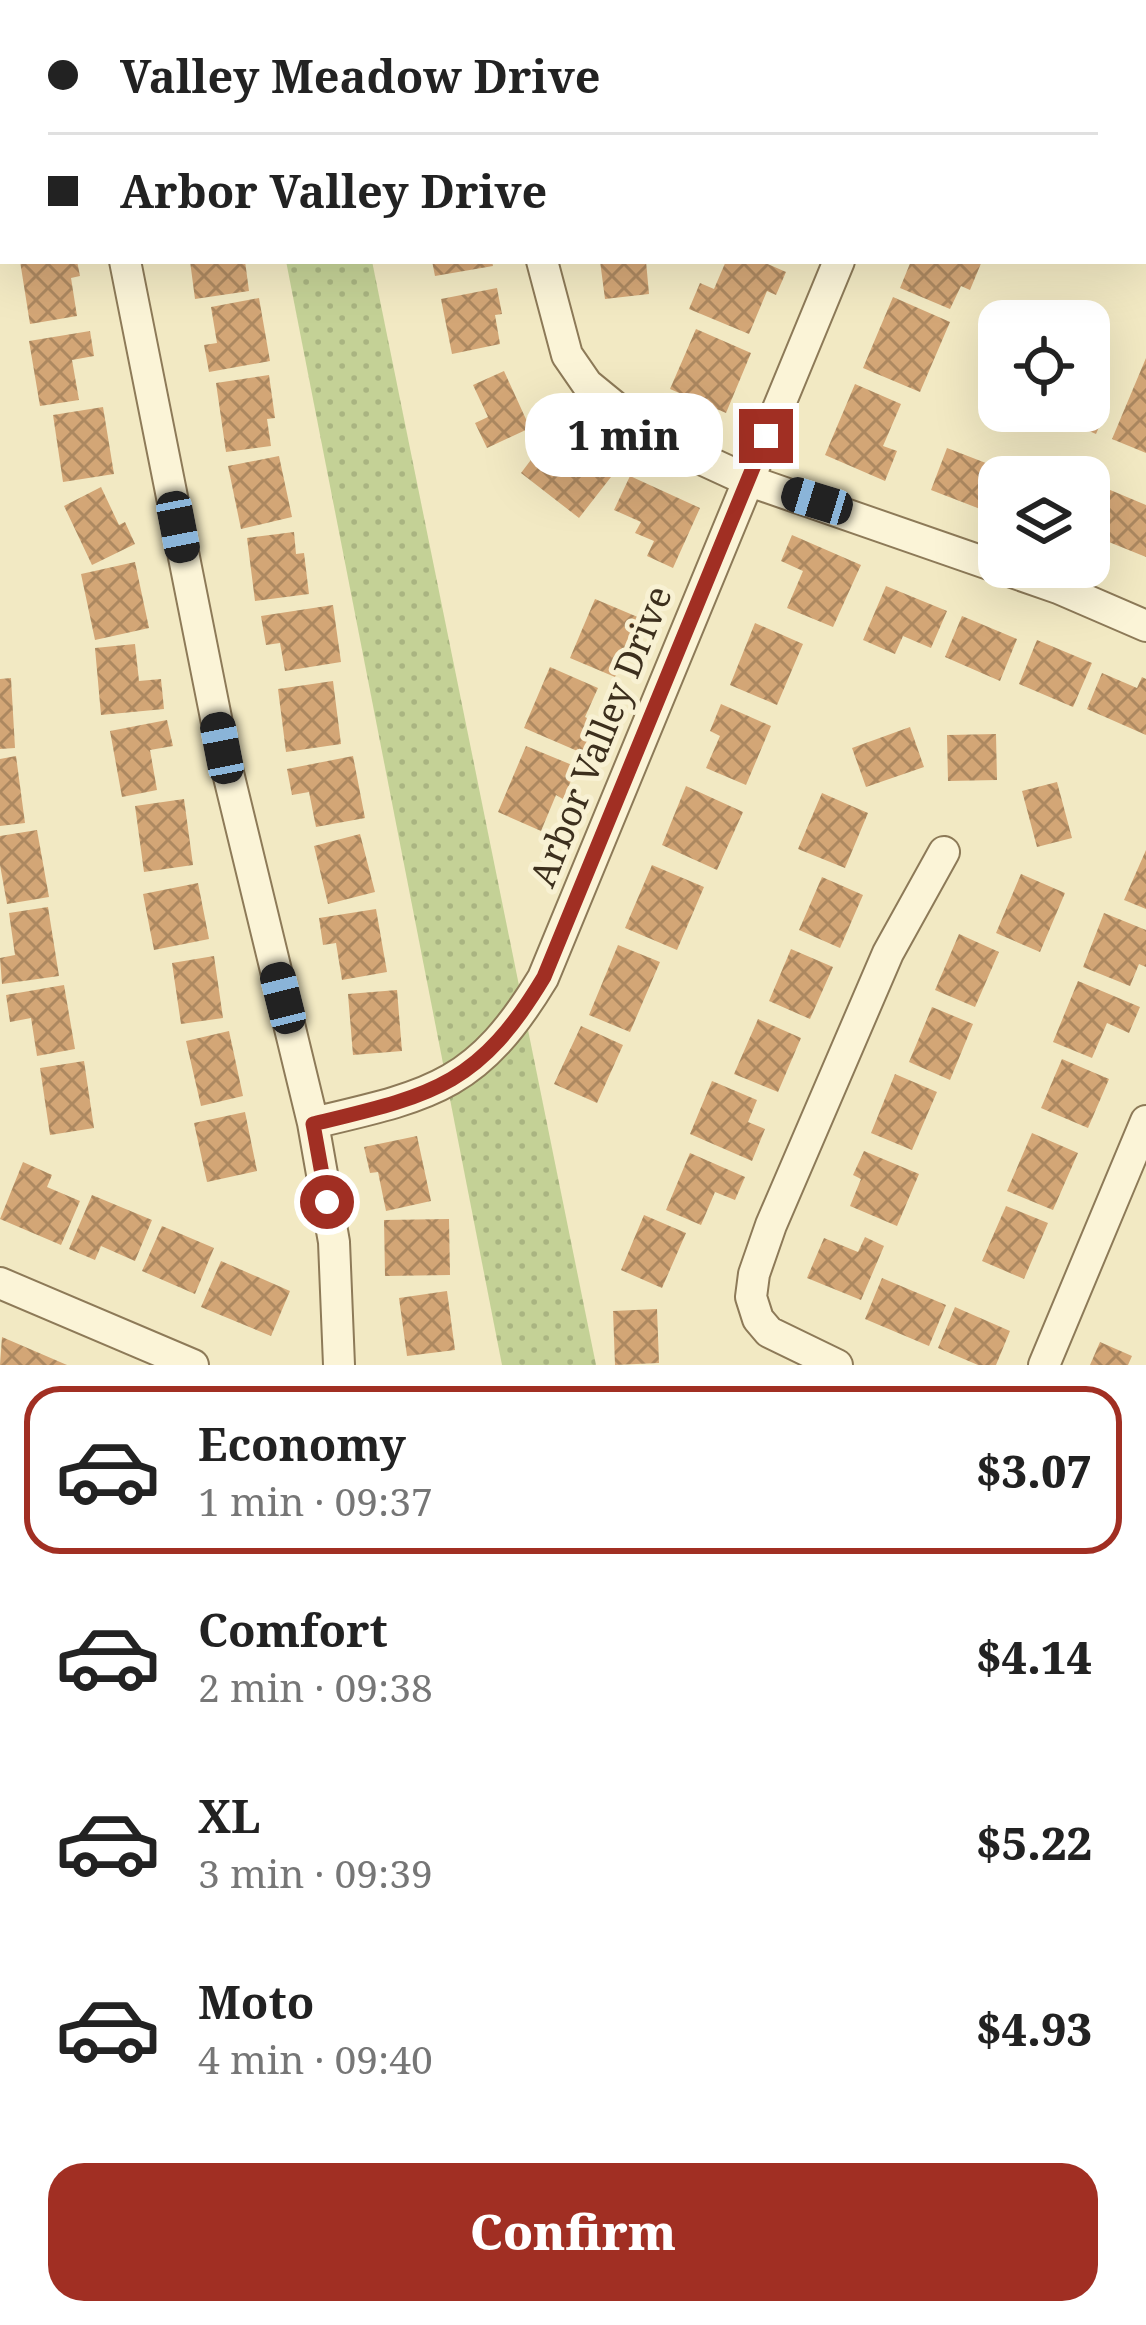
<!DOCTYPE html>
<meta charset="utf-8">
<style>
:root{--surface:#fff;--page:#f2f2f2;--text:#222;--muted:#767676;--line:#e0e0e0;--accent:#a12f23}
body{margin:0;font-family:"Noto Serif",serif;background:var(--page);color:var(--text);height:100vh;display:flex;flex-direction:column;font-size:45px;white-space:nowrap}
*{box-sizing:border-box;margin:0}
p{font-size:39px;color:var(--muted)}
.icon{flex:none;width:66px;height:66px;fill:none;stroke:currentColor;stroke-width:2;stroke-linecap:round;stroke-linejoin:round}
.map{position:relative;height:1365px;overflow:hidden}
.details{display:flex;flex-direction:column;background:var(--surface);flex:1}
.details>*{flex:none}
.top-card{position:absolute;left:0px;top:0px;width:1146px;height:264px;box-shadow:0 12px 48px #0002;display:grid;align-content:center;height:264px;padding:0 48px;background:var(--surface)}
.controls{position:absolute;left:978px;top:300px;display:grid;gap:24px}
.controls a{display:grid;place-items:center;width:132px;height:132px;border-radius:24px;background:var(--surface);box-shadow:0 12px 48px #0002;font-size:60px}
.end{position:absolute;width:54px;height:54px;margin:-27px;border:15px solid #a12f23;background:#fff;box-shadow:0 0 0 6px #fff}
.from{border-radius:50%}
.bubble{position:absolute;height:84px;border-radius:36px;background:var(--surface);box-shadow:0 12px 48px #0002;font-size:39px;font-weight:800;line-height:84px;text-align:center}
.car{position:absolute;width:36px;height:72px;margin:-36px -18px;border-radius:15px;box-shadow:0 0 9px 3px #0007;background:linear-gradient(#222 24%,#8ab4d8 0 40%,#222 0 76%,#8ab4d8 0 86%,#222 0)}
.top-card b{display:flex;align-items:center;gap:42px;height:114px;font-size:45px}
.top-card b+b{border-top:3px solid var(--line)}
.top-card i{width:30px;height:30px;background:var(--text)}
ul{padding:21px 0 0;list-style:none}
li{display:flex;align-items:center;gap:36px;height:168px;margin:0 24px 18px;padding:0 24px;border:6px solid transparent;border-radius:36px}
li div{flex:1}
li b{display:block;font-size:45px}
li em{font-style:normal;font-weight:800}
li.selected{border-color:var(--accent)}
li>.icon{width:108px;height:108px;stroke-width:1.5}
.cta{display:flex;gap:24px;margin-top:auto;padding:24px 48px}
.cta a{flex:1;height:138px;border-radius:36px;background:var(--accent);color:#fff;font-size:48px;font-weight:800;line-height:138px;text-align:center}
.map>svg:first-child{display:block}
</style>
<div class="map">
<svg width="1146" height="1365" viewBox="0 0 1146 1365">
<defs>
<pattern id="grass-dots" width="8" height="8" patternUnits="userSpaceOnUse" patternTransform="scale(3)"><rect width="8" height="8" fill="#c4d196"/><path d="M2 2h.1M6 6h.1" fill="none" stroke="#a9b481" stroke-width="1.8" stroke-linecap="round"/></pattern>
<pattern id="building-cross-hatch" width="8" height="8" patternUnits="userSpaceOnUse" patternTransform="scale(3)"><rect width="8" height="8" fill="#d3a676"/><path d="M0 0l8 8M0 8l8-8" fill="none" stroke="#ac8860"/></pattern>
</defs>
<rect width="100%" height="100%" fill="#f2e9c3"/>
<path fill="url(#grass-dots)" d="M286,261H372L596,1365H502Z"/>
<path fill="url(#building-cross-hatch)" d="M20,261H77L80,276L71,278L77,316L30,324Z
M190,261H245L249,291L195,299Z
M432,261H492L493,266L435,276Z
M600,261H646L649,294L605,299Z
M726,261H761L786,272L776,295L767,291L749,334L689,309L700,283L714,289Z
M911,261H982L970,290L961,286L950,309L900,288Z
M497,288L502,314L495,315L500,344L452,354L441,299Z
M893,297L950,322L920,392L863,368Z
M259,298L270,361L209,372L204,345L217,343L211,307Z
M696,329L751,353L726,413L670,389Z
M90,331L94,356L72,360L79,400L40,406L29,341Z
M1146,358V453L1112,439Z
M504,371L530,428L487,448L475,423L488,417L473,385Z
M269,375L275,418L267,419L271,446L226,452L216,383Z
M855,384L901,404L883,446L897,451L885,481L825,455Z
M1089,398L1108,406L1096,434L1052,415L1054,411H1089Z
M103,407L114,474L63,482L53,415Z
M552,432L611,477L579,518L521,473Z
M947,448L1004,470L988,512L931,490Z
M279,456L292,517L241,529L228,466Z
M1029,461L1068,477H1022Z
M630,476L700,508L673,568L647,556L654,541L635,533L641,522L614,510Z
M101,487L119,525L125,522L135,544L92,565L64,506Z
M1103,487L1146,505V557L1089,534V520Z
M294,532L296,554L304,553L309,594L255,601L247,538Z
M792,535L861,565L833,627L787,608L803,571L781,561Z
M135,562L149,628L95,640L81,574Z
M886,586L947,611L931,648L903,636L895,654L863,640Z
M595,599L640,618L615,677L570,658Z
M333,605L341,662L285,671L280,643L266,645L261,616Z
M962,616L1017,639L1000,681L945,657Z
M755,623L803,644L777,705L730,685Z
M1037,640L1092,663L1073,707L1019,684Z
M135,644L139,681L161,679L164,709L101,715L95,648Z
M550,667L598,688L585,717L595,722L582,753L524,728Z
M1102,673L1137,688L1142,677L1146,679V735L1087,709Z
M11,678L15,748L0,749V679Z
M333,681L341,744L286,752L278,689Z
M721,704L771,726L746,785L706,768L720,736L710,731Z
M167,720L173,746L150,750L157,790L122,797L110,731Z
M910,727L924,767L866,787L852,748Z
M996,734L997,780L948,781L947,735Z
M526,746L577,767L563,799L556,795L541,831L498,812Z
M16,756L25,823L0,826V759Z
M353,756L365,818L316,827L309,792L292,795L287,769Z
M1057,782L1072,838L1037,847L1022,791Z
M686,786L743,812L717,870L662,845Z
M822,793L868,813L845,868L798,849Z
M184,799L193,865L144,872L135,806Z
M37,830L49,897L7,904L0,865V836Z
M360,834L375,892L328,904L314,846Z
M1146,850V909L1124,900Z
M652,865L704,887L677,950L625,928Z
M1021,874L1065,893L1040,952L996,933Z
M822,877L863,895L840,948L799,930Z
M198,883L209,939L154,950L143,894Z
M48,907L59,976L2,984L0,958L15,955L9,913Z
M376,909L387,972L342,980L336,943L323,945L319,918Z
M1104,913L1146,930V967L1139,964L1130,986L1083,967Z
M959,934L999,952L975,1007L935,990Z
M618,945L660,962L630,1032L589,1015Z
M791,949L833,967L810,1019L769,1001Z
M214,956L223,1018L181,1024L172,963Z
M1078,981L1140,1007L1129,1033L1107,1023L1092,1058L1053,1042Z
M64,985L75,1049L37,1056L31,1018L10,1022L6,995Z
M397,990L402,1051L353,1055L348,994Z
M932,1007L973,1024L950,1080L909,1062Z
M758,1019L801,1038L778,1092L734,1074Z
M581,1026L623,1045L597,1103L554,1084Z
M229,1031L243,1096L201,1106L186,1041Z
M1062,1059L1109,1079L1088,1128L1041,1108Z
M84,1061L94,1128L50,1135L40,1068Z
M895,1074L937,1092L912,1150L871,1133Z
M712,1081L757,1100L748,1122L765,1129L752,1161L690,1134Z
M245,1112L257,1171L207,1182L194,1123Z
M1032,1133L1078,1153L1053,1210L1007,1191Z
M417,1136L431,1201L386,1211L378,1172L370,1173L364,1147Z
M864,1151L919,1174L897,1226L850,1206L861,1179L853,1175Z
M690,1153L745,1177L735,1200L715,1192L701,1225L666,1210Z
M23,1162L52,1175L47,1187L80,1201L61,1245L0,1219Z
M92,1195L152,1220L135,1261L101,1246L95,1260L69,1249Z
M1006,1206L1048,1223L1024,1279L982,1261Z
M644,1215L686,1233L662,1288L621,1270Z
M449,1219L450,1275L385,1276L384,1220Z
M162,1226L214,1248L195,1294L142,1271Z
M865,1237L884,1246L861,1300L807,1278L824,1238L858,1252Z
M221,1261L290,1291L271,1336L201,1307Z
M882,1278L946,1305L929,1346L865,1319Z
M447,1291L455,1350L407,1356L399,1298Z
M955,1307L1010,1331L996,1365H978L938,1348Z
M657,1309L659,1363L615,1365L613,1311Z
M2,1337L67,1365H0Z
M1100,1342L1132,1356L1128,1365H1090Z"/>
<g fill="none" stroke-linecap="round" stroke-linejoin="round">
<g stroke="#8d7a58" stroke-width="34">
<path id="minor" d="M74,0V3
M494,0V3
M947,3L949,0
M125,261L222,748L313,1123L334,1242L339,1365
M542,261L567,355L587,384L631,420L684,451L747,480L1058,588L1146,626
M313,1123C432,1095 477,1087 543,978L839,261
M0,1283L193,1365
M837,1365L769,1332L758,1319L751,1297L754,1274L771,1225L888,953L944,852
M1044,1365L1146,1121"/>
</g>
<use href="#minor" stroke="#fbf4d7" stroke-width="30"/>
</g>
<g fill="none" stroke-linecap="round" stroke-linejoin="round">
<path stroke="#a12f23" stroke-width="15" d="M327,1202L313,1124C432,1095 478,1087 544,977L766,436"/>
</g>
<g text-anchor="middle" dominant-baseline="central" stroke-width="10" stroke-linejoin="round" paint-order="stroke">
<g font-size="36" fill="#3c2f1d" stroke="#f8f1d3">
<text transform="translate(600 736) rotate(-68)">Arbor Valley Drive</text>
</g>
</g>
</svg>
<div class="controls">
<a><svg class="icon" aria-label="locate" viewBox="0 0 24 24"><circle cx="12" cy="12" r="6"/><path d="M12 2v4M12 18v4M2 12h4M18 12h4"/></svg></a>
<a><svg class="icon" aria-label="layers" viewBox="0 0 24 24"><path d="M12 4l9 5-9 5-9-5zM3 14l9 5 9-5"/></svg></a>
</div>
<i class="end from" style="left:327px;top:1202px"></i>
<i class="end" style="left:766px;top:436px"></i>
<div class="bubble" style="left:525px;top:393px;width:198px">1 min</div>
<i class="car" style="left:817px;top:501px;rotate:287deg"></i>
<i class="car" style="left:178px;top:527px;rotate:169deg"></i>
<i class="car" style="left:222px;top:748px;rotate:349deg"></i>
<i class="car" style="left:283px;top:998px;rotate:346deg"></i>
<div class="top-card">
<b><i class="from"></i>Valley Meadow Drive</b>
<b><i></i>Arbor Valley Drive</b>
</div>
</div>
<section class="details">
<ul>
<li class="selected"><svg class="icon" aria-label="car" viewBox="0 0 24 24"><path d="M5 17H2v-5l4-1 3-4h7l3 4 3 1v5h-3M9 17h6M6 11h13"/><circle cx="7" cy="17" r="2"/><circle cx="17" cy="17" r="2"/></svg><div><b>Economy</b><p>1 min · 09:37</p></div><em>$3.07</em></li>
<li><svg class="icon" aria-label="car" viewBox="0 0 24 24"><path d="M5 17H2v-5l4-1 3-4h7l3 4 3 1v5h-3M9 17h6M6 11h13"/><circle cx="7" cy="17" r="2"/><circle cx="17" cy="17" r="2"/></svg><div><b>Comfort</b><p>2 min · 09:38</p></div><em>$4.14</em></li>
<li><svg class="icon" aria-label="car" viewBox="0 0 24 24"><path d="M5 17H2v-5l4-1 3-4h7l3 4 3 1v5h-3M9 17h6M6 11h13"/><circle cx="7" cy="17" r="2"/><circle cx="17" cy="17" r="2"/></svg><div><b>XL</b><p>3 min · 09:39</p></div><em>$5.22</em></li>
<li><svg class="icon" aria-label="car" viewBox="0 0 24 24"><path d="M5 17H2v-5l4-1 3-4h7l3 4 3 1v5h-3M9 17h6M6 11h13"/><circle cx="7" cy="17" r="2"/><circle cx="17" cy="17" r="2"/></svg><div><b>Moto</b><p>4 min · 09:40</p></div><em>$4.93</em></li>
</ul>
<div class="cta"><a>Confirm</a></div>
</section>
